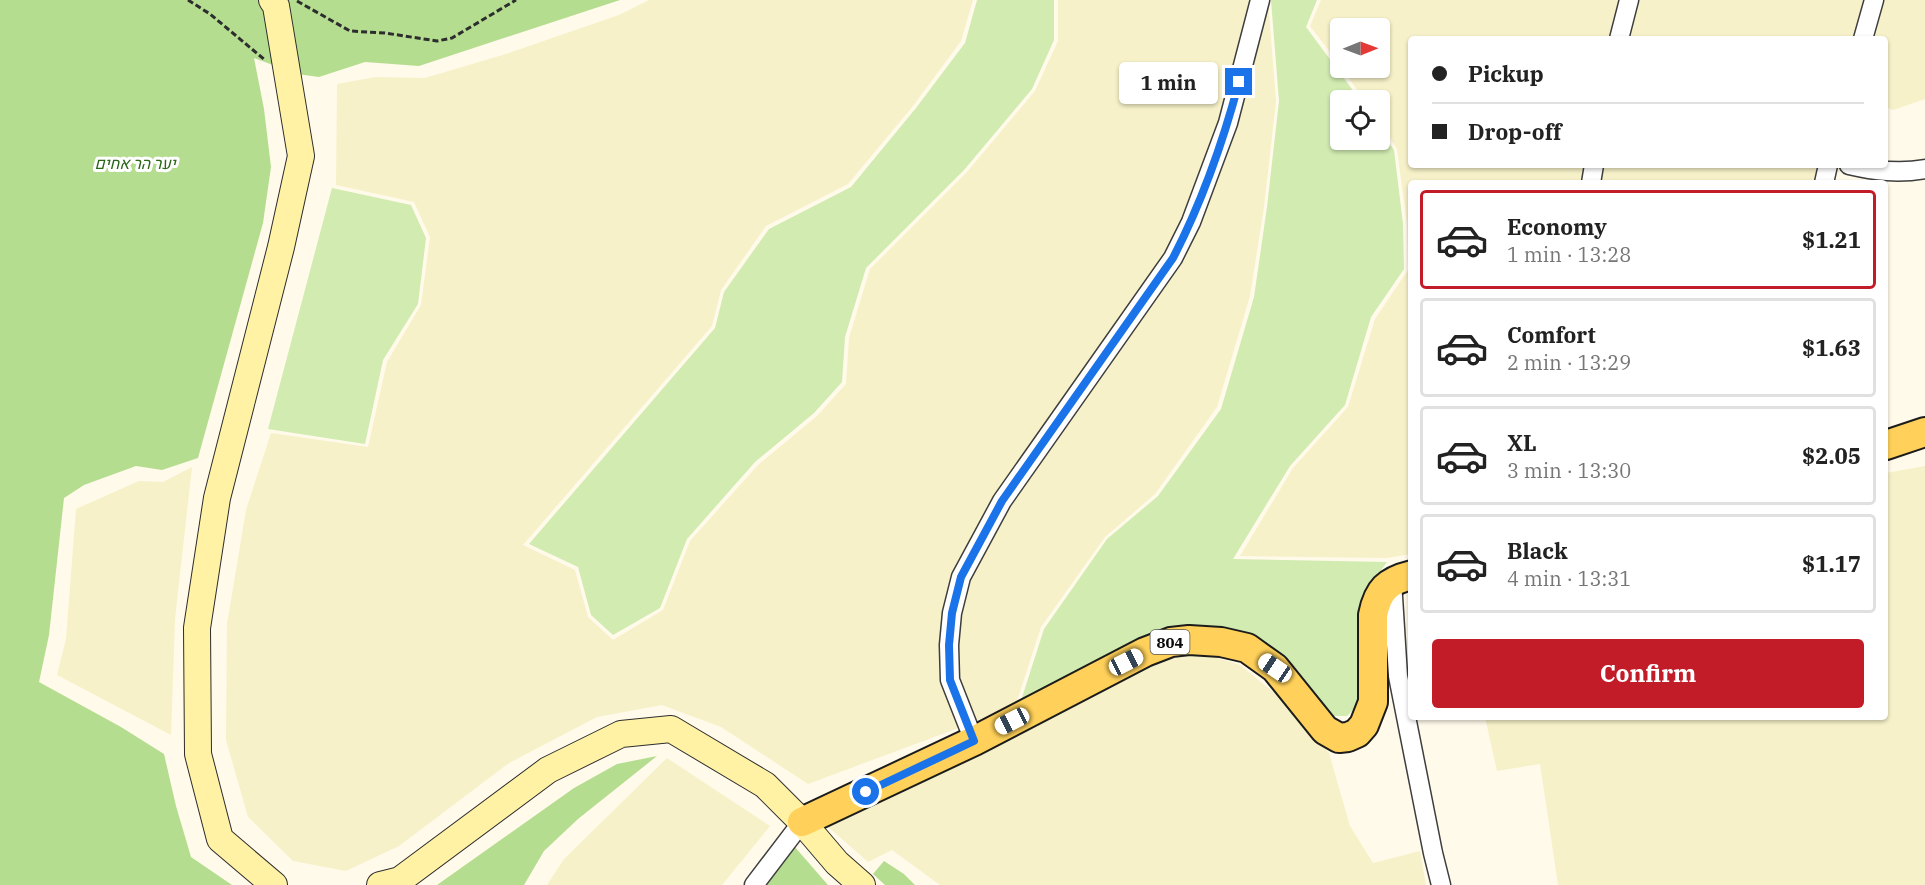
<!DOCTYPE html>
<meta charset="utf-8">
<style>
:root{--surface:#fff;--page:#f6f6f6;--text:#222;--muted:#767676;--line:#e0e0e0;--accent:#c31c29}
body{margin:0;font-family:"IBM Plex Serif",Heebo,serif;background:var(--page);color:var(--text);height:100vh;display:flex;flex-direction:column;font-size:22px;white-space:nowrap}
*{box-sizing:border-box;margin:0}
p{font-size:20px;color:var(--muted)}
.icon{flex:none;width:33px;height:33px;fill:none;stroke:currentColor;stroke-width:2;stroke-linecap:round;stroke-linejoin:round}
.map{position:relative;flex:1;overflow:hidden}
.panel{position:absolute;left:1408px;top:180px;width:480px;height:540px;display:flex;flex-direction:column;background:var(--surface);border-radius:6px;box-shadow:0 2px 4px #0004}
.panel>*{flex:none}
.hud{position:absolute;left:1408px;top:36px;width:480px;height:132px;border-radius:6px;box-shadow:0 2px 4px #0004;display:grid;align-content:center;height:132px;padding:0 24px;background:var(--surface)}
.needle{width:39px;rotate:89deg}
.controls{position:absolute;left:1330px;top:18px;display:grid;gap:12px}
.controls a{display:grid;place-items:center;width:60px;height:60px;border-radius:6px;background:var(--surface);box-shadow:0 2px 4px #0004;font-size:30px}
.end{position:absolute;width:27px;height:27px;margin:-14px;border:8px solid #1a73e8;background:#fff;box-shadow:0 0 0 3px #fff}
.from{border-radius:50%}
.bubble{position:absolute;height:42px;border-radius:6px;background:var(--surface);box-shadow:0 2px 4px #0004;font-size:20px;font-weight:700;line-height:42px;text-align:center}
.car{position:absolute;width:18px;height:36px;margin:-18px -9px;border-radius:8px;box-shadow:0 0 4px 2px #0007;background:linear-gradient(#fff 24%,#345 0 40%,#fff 0 76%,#345 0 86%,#fff 0)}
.hud b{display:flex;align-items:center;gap:21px;height:57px;font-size:22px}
.hud b+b{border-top:2px solid var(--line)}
.hud i{width:15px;height:15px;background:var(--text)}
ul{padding:10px 0 0;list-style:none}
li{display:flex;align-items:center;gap:18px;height:99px;margin:0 12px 9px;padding:0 12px;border:3px solid var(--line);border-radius:6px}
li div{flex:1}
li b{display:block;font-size:22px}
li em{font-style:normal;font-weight:700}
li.current{border-color:var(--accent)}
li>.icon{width:54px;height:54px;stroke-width:1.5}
.cta{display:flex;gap:12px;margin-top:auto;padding:12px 24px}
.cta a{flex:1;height:69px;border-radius:6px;background:var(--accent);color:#fff;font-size:24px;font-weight:700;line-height:69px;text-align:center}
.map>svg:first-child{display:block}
</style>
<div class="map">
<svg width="1925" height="885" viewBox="0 0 1925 885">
<rect width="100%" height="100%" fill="#fffaea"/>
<path fill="#f6f1c8" d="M649,0H973L961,41L913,106L848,184L766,226L721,290L712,326L523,545L575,570L588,617L613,640L663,610L690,541L758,465L817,416L846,384L849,338L870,269L967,172L1035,91L1058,41V0H1268L1276,101L1264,207L1250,296L1217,407L1155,494L1105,537L1041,627L1015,707L808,784L721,727L662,705L597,717L509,763L399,846L346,871L293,861L248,817L226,740L227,624L246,510L271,433L368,447L387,362L421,305L430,237L414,202L336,185L337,84L376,77L425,78L506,54L619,15Z
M1321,0H1925V99L1893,110L1886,107V39H1412V165H1818L1813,183H1412L1411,554L1387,558L1240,556L1293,468L1348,407L1375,319L1408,270L1407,224L1397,149L1380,123V100H1364L1342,68H1380V28H1341V66L1310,26Z
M1925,466V885H1558L1540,764L1497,771L1485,717H1886V473Z
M192,467L175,619L171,735L57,675L66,639L76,509L139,481L163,482Z
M1205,654L1240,665L1283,700L1329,753L1350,826L1373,863L1420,851L1426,885H940L892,850L868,862L826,825L1168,656Z
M667,758L770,826L722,885H547L564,859Z"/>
<path fill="#d1ebb1" d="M977,0H1054V40L1032,89L964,170L866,268L845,337L842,382L814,413L755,462L687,539L660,608L613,635L591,615L578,567L529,544L715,328L724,292L769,229L851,187L916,108L965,43Z
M1271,0H1317L1306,27L1360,100H1341V140H1380V130L1394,150L1403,224L1404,269L1371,317L1345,405L1290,466L1233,559L1387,562L1363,595L1360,688L1355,708L1347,716H1334L1214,633L1018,710L1044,629L1107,539L1158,496L1221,409L1254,297L1267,207L1279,101Z
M332,188L411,205L426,238L418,304L383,360L365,444L268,429Z"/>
<path fill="#b5dd90" d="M0,0H620L419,66L365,62L319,77L297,74L254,58L264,109L271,167L263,223L198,458L162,470L136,466L84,485L64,498L49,635L39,682L121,727L164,754L176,806L191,857L232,885H0Z
M657,756L578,819L544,851L524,885H437L574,788L617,764Z
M794,846L828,885H767Z
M884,861L904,874L915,885H885L873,874Z"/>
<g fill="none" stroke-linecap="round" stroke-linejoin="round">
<g stroke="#3e3e3e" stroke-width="21">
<path id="minor" d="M1619,39L1629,0
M1863,39L1874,0
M1849,165C1875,171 1899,174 1925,169
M1591,183L1594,165
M1824,183L1828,165
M1392,581L1398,676L1433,853L1441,885
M974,741L950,680L949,645L952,613L961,577L1002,501L1173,258L1191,222L1228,123L1260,0
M754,885L802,822"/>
</g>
<g stroke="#2d2d2d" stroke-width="28">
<path id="secondary" d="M272,0L276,6L301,156L281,247L217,498L197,628L198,754L220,839L274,885
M380,885L400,880L548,770L621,734L671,729L765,785L802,822L837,863L862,885"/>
</g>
<g stroke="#1c1c1c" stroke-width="32">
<path id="primary" d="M1886,445L1925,432
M802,822L974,741L1145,652L1171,642L1189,640L1221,642L1247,648L1275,668L1325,730L1339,738L1348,737L1357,733L1364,725L1373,702V615C1378,590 1387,581 1412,575"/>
</g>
<path stroke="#2d2d2d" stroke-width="3" stroke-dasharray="6 3" stroke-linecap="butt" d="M188,0L210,14L265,60
M297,1L350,31L385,33L437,41L452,38L516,0"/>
<use href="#minor" stroke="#fff" stroke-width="18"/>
<use href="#secondary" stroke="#fff2a5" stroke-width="26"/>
<use href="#primary" stroke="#ffd15a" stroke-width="28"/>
</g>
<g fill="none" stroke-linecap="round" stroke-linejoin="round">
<path stroke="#1a73e8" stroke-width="8" d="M866,792L974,741L950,680L949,645L952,613L961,577L1002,501L1173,258C1202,202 1223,142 1239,82"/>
</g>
<g text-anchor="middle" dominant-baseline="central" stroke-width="6" stroke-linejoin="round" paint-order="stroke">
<rect fill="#fff" stroke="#545454" stroke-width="1.5" x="1150.5" y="630" width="39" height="24" rx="4.5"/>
<g font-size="15" font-weight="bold" fill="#0b0b0b">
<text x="1170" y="642">804</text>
</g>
<g font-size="16" font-style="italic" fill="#2b6619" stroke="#fff">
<text x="135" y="163">יער הר אחים</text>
</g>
</g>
</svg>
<div class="controls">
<a><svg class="needle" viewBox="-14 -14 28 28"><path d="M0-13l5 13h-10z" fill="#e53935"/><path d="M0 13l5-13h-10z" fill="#767676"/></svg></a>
<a><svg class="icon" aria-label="locate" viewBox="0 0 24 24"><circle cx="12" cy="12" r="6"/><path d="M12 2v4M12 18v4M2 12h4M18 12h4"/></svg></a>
</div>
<i class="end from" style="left:866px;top:792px"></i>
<i class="end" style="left:1239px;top:82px"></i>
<div class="bubble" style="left:1119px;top:62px;width:99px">1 min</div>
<i class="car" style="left:1126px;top:662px;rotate:63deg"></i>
<i class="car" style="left:1275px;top:668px;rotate:304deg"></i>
<i class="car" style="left:1012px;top:721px;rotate:243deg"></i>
<div class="hud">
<b><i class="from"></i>Pickup</b>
<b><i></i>Drop-off</b>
</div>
<section class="panel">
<ul>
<li class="current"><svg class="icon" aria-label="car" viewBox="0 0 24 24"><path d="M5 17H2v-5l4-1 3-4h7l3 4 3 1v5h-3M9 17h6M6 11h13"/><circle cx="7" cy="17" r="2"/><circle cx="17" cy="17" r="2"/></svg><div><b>Economy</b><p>1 min · 13:28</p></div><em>$1.21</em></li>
<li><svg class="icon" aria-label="car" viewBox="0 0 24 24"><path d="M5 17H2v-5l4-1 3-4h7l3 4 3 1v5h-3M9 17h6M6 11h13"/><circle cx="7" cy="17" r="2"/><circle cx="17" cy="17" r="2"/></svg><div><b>Comfort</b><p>2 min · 13:29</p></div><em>$1.63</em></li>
<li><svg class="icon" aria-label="car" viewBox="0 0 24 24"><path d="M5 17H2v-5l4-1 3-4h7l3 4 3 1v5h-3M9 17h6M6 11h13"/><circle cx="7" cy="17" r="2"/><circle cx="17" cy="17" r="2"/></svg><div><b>XL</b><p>3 min · 13:30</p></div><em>$2.05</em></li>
<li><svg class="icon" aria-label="car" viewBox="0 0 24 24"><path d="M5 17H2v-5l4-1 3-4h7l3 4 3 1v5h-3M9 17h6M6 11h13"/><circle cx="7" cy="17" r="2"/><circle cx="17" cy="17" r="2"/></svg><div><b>Black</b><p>4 min · 13:31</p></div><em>$1.17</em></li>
</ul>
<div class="cta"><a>Confirm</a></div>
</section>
</div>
